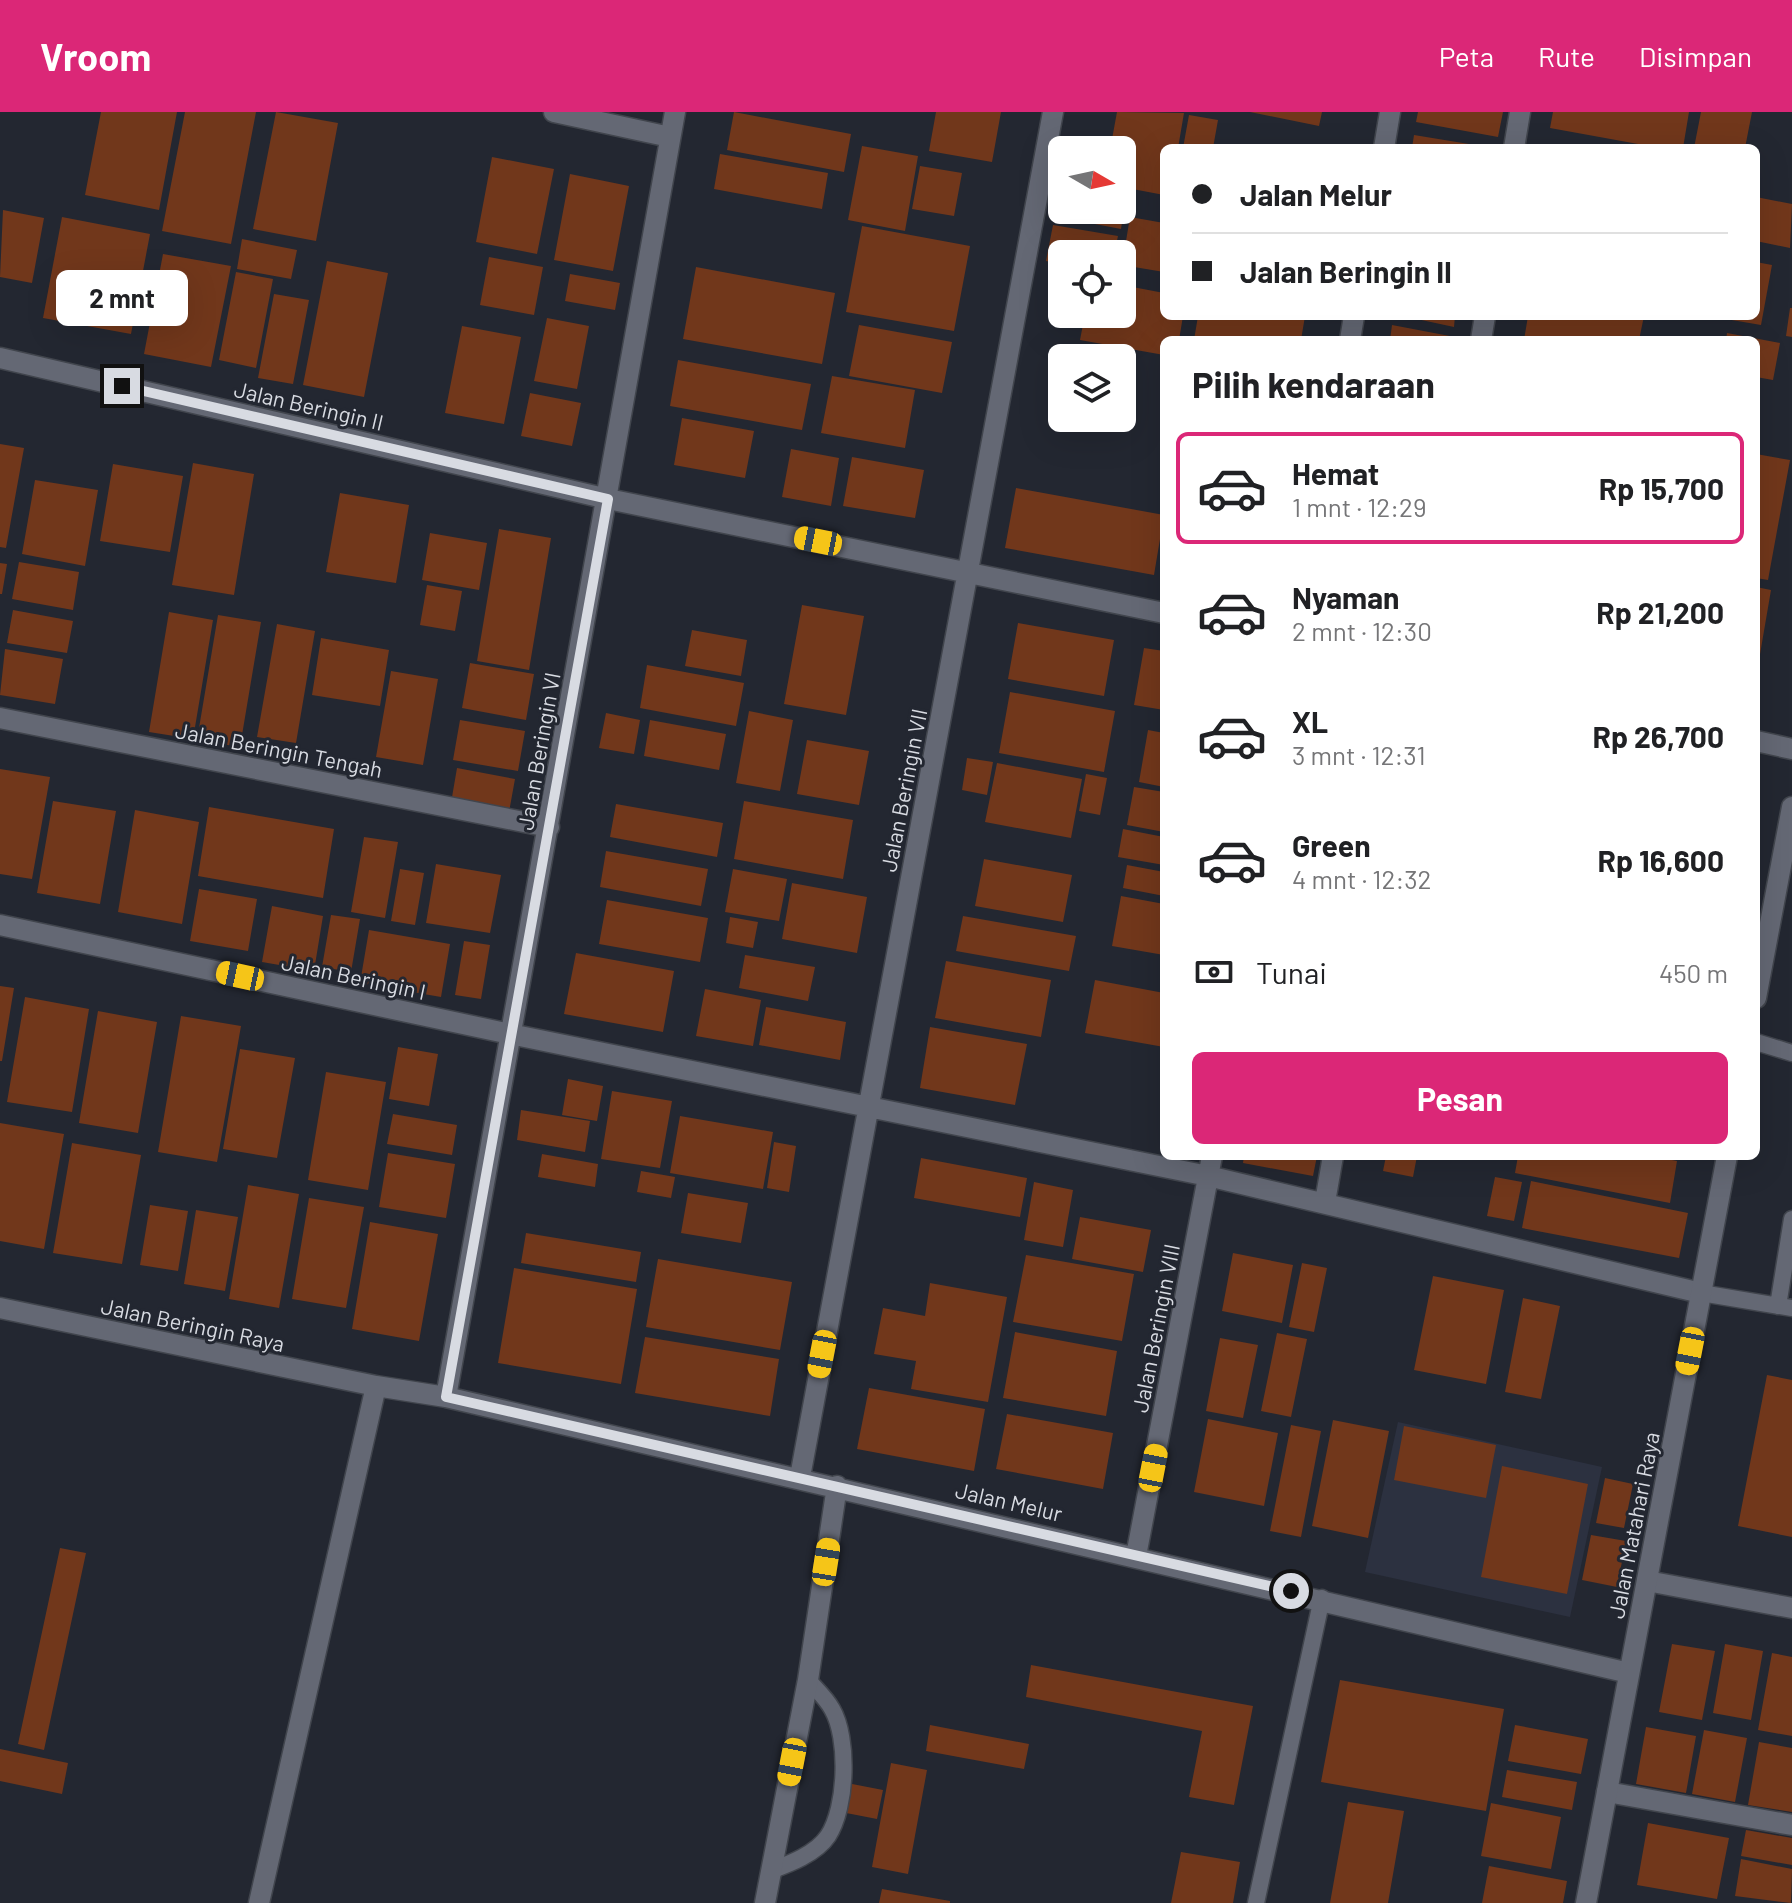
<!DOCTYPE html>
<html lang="id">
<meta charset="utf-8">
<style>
:root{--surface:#fff;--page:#f2f2f2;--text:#202124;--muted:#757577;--line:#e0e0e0;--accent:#db2777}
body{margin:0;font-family:Barlow,sans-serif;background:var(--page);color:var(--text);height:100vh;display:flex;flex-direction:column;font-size:30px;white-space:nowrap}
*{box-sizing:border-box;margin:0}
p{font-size:26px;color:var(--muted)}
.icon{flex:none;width:44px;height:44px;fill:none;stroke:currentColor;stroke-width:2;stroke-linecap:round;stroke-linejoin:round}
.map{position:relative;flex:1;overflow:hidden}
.side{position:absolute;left:1160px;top:224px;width:600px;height:824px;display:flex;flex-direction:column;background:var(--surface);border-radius:12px;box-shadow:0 8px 32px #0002}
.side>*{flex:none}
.hud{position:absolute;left:1160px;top:32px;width:600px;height:176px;border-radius:12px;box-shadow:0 8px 32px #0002;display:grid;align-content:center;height:176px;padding:0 32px;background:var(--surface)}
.needle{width:52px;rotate:99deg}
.fabs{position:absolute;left:1048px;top:24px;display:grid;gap:16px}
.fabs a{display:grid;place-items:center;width:88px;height:88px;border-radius:12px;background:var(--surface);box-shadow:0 8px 32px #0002;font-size:40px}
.end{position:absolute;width:36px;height:36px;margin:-18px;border:10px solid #d8dbe2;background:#111;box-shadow:0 0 0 4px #111}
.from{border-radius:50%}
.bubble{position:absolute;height:56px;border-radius:12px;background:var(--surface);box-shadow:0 8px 32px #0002;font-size:26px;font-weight:700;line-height:56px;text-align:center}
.car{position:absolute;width:24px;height:48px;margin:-24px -12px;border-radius:10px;box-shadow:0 0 6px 2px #0007;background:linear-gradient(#f5c518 24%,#345 0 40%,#f5c518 0 76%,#345 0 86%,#f5c518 0)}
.hud b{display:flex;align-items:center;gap:28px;height:76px;font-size:30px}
.hud b+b{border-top:2px solid var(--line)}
.hud i{width:20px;height:20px;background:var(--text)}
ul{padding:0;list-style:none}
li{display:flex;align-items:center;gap:24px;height:112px;margin:0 16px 12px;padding:0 16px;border:4px solid transparent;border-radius:12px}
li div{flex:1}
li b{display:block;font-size:30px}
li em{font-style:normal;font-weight:700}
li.active{border-color:var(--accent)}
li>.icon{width:72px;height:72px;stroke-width:1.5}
h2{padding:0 32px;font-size:36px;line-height:96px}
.pay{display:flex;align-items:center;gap:20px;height:88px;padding:0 32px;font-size:30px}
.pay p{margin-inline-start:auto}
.action{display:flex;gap:16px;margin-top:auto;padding:16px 32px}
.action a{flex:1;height:92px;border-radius:12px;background:var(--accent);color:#fff;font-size:32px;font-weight:700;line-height:92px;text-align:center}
header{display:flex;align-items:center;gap:48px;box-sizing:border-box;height:112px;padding:0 40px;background:var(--accent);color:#fff}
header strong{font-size:38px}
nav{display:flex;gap:44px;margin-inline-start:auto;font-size:28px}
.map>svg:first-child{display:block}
</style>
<header>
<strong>Vroom</strong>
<nav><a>Peta</a><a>Rute</a><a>Disimpan</a></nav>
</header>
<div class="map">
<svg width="1792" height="1791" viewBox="0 0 1792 1791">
<rect width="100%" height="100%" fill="#232731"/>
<path fill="#2c3140" d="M1398,1310L1602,1355L1570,1505L1365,1460Z"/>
<path fill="#71371b" d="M101,0H177L159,98L85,83Z
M185,0H256L231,132L162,119Z
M276,0L338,11L316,129L253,117Z
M734,0L851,22L844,60L727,38Z
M936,0H1001L992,50L929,39Z
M1117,0L1184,1L1178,36H1164V83L1122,75V38H1110Z
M1250,0H1322L1319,14Z
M1418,0H1503L1498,25L1416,10Z
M1553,0H1689L1683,36H1660L1550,16Z
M1701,0H1752L1745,36H1694Z
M1189,3L1218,8L1213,36H1183Z
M1414,23L1481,34L1480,36H1412Z
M862,34L918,44L905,119L848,108Z
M720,42L828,61L822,97L714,77Z
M492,45L554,57L537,142L476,130Z
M920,54L962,61L954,104L912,97Z
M570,62L629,74L613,159L554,148Z
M1756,85L1792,92L1790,136L1756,129Z
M1122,90L1125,91L1121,117L1074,108L1076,98H1122Z
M3,98L44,106L32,171L0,165Z
M62,105L150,122L131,222L43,206Z
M1130,105L1164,111V160L1122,153Z
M1053,113L1118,124L1114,142H1062V152L1046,149Z
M862,114L970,134L954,219L846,200Z
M242,127L297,138L291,167L237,157Z
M163,142L231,154L211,255L144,242Z
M489,145L543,155L534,203L480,193Z
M327,149L388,161L364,285L303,273Z
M1756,150L1772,153L1761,213L1720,206L1756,204Z
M696,155L835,181L822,252L683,227Z
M236,160L273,167L256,256L219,248Z
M570,162L620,171L615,198L565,189Z
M1122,173L1164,181V204H1183L1179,228H1164V243L1080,228L1085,202H1122Z
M274,182L309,188L293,272L258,266Z
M1790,196H1792V225L1786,224Z
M1198,204H1305L1301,228H1194Z
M1403,204H1455L1454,215Z
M1528,204H1644L1639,228H1524Z
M547,206L589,214L577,277L534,269Z
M859,213L952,230L942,281L849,264Z
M1392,213L1455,225V228H1390Z
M462,214L521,225L504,312L445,301Z
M1727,221L1780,231L1773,268L1756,265V228H1726Z
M678,248L811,272L802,318L670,294Z
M832,264L915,278L905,336L821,321Z
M530,281L581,291L572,334L521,324Z
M682,306L754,319L745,366L674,353Z
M0,332L24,336L6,436L0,435Z
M791,337L839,346L831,394L782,385Z
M1756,342L1790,348L1768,468L1756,466Z
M852,345L924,358L915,406L843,394Z
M193,351L254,362L234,483L172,473Z
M113,352L183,364L170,440L100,429Z
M35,368L98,378L85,454L22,442Z
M1016,376L1164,403L1154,463L1005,436Z
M340,381L409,393L396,471L326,460Z
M499,417L551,426L529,558L477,549Z
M430,421L487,431L479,478L422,468Z
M19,450L79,460L73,498L12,487Z
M0,451L7,452L2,482H0Z
M427,473L462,479L455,519L420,513Z
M1756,475L1771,478L1758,554H1756Z
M802,493L864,504L846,603L784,592Z
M13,498L73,509L67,541L7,531Z
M169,500L213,508L193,627L149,620Z
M218,503L261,510L240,635L197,628Z
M1018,511L1114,528L1104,584L1008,567Z
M277,512L315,519L296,631L257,625Z
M692,518L747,528L741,564L685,554Z
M321,526L389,538L380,594L312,583Z
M1144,536L1164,539V598L1134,593Z
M5,537L63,547L55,592L0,583Z
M470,551L534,562L526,608L462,596Z
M647,553L744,571L736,614L640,596Z
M391,559L438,567L423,653L376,645Z
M1010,580L1115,599L1104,660L999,641Z
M749,599L793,608L780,679L736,671Z
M606,601L640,608L634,642L599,636Z
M460,608L525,619L518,659L453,648Z
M650,608L726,622L719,658L644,644Z
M1148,618L1164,621V675L1139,670Z
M807,628L869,639L859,693L797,682Z
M967,646L993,650L987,683L962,678Z
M997,651L1082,667L1071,726L985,710Z
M457,656L515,667L509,700L451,691Z
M0,657L50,665L32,767L0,762Z
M1086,662L1107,666L1100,703L1079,699Z
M1134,675L1164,680V720L1127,713Z
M53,689L116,699L100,792L37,781Z
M744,689L853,708L843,767L734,747Z
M616,692L723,711L717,745L610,725Z
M209,695L334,717L323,786L198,764Z
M135,698L199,710L182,812L118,800Z
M1123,717L1164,725V753L1118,745Z
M364,725L398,730L385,806L351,800Z
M606,739L708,757L701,794L600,775Z
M984,747L1072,763L1063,810L975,794Z
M436,752L501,763L490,821L426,811Z
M1127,753L1164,760V784L1123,776Z
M400,757L424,761L415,813L391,809Z
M733,757L787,767L779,809L725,800Z
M792,771L867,785L857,841L782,827Z
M199,777L257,787L248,839L190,829Z
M1121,784L1164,792V843L1112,834Z
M607,788L708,806L700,850L599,832Z
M272,794L323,804L314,859L262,850Z
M331,803L360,807L351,860L322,855Z
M963,804L1076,824L1069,859L956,839Z
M730,805L758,810L753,836L726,831Z
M369,818L450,832L441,885L360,871Z
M464,829L490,833L481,887L455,883Z
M576,841L674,859L663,920L564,902Z
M745,843L815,855L808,889L739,876Z
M946,849L1051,868L1041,925L935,906Z
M1095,868L1164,881V935L1085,921Z
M0,874L14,876L2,949H0Z
M705,877L761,888L753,934L696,924Z
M25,885L89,897L72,1000L7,990Z
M766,895L846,910L840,948L759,933Z
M98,899L157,910L138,1021L79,1011Z
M181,904L241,914L217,1050L158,1040Z
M930,915L1027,932L1015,993L920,976Z
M398,935L438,942L429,994L389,987Z
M240,937L295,946L277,1046L223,1037Z
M326,960L386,970L368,1078L308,1068Z
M568,967L603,974L597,1009L562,1003Z
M612,979L672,989L660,1056L601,1047Z
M521,998L590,1009L585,1040L517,1028Z
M393,1002L457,1013L452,1043L387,1032Z
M680,1004L773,1020L763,1077L670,1061Z
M0,1011L64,1022L44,1137L0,1129Z
M774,1030L796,1034L789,1080L767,1076Z
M72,1031L141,1043L122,1152L53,1141Z
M388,1041L455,1052L446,1106L379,1095Z
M542,1042L598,1052L595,1075L538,1065Z
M1244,1044H1317L1313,1064L1243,1051Z
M1386,1044H1417L1413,1065L1383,1059Z
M1518,1044H1652L1677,1049L1670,1091L1515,1061Z
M921,1046L1027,1066L1020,1105L914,1086Z
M641,1059L675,1065L671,1086L637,1080Z
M1495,1065L1522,1070L1514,1109L1487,1104Z
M1531,1069L1688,1101L1679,1146L1522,1116Z
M1034,1070L1073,1078L1063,1135L1024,1128Z
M248,1073L299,1082L279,1196L229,1187Z
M688,1081L748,1091L741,1131L681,1121Z
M309,1086L364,1095L346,1196L292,1187Z
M150,1093L188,1099L178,1159L140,1153Z
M196,1098L238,1105L225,1179L184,1172Z
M1080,1105L1151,1118L1143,1160L1072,1147Z
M370,1110L438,1122L419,1229L352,1217Z
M526,1121L641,1140L636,1170L521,1151Z
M1233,1141L1293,1153L1282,1211L1222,1199Z
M1026,1143L1134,1162L1122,1229L1013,1210Z
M658,1147L792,1170L780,1238L646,1215Z
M1302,1151L1327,1156L1314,1220L1289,1215Z
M514,1156L637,1177L621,1272L498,1251Z
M1433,1164L1504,1178L1486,1272L1414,1258Z
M930,1171L1007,1185L988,1290L911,1277L916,1249L874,1242L883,1196L925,1204Z
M1523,1186L1560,1194L1541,1287L1505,1280Z
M1015,1220L1117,1239L1106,1304L1003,1286Z
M1277,1221L1307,1227L1291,1305L1261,1299Z
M645,1225L779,1247L770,1304L635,1281Z
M1220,1226L1258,1233L1243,1306L1206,1299Z
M1767,1263L1792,1268V1425L1738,1414Z
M869,1276L985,1297L974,1359L857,1337Z
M1007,1302L1113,1321L1103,1377L996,1357Z
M1208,1307L1278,1321L1264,1394L1194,1380Z
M1333,1308L1389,1319L1368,1426L1312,1414Z
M1291,1313L1321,1319L1301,1425L1270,1419Z
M1404,1314L1496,1333L1486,1386L1394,1368Z
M1502,1354L1588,1372L1567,1482L1481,1465Z
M1605,1366L1633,1372L1624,1416L1596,1411Z
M1591,1423L1626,1429L1617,1475L1582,1468Z
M60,1436L86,1441L44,1638L18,1632Z
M1672,1532L1715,1539L1702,1608L1659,1600Z
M1725,1532L1763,1539L1751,1608L1713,1601Z
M1772,1541L1792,1545V1624L1758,1618Z
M1031,1553L1253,1594L1234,1693L1189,1685L1202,1619L1026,1585Z
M1340,1568L1504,1597L1486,1699L1321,1670Z
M930,1613L1029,1632L1024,1657L926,1639Z
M1515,1613L1588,1627L1581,1662L1508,1649Z
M1646,1615L1696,1624L1686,1681L1636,1672Z
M1704,1618L1747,1626L1735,1690L1692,1682Z
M1759,1630L1792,1636V1700L1748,1693Z
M0,1637L68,1651L62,1682L0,1669Z
M891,1651L927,1658L908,1762L872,1755Z
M1507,1658L1577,1670L1572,1698L1502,1685Z
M847,1671L883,1678L877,1707L841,1700Z
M1348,1690L1404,1699L1388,1791H1330Z
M1491,1691L1561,1705L1551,1757L1481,1744Z
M1648,1711L1729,1726L1717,1787L1637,1773Z
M1746,1718L1792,1726V1753L1741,1744Z
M1181,1740L1240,1750L1233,1791H1171Z
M1741,1747L1792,1757L1791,1791L1735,1784Z
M1489,1754L1567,1769L1563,1791H1482Z
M882,1777L950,1789V1791H879Z"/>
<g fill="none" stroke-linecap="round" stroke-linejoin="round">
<g stroke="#41454d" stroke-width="19">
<path id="lane" d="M1756,930L1792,941
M1701,1181L1792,1196
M1778,1194L1792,1107
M770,1759C789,1752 816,1742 828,1724C847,1695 849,1626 832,1597C826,1586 816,1577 808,1568
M1256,1791L1322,1486"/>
</g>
<g stroke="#41454d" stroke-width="23">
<path id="street" d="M554,0L670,25
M1384,36L1390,0
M1514,36L1520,0
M1350,228L1354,204
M1481,228L1485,204
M0,246L608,387L1164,501
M0,606L549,715
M1756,629L1792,637
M0,813L510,922L1208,1064L1701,1181
M1325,1090L1333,1044
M0,1196L376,1274L446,1285L1629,1561
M446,1285L675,0
M800,1365L1053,0
M1136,1444L1212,1044
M1647,1469L1792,1496
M1607,1680L1792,1713
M259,1791L376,1274
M765,1791L808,1568L837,1374"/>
</g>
<g stroke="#41454d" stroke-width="23">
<path id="secondary" d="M1756,886L1792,695
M1586,1791L1727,1044"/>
</g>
<use href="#lane" stroke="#646874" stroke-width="16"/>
<use href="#street" stroke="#646874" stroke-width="20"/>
<use href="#secondary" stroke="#646874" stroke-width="20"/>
</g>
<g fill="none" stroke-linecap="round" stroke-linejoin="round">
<path stroke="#d8dbe2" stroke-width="10" d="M122,274L608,387L446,1285L1291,1479"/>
</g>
<g text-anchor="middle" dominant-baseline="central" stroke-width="6" stroke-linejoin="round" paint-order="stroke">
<g font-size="22" fill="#d8dbe2" stroke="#232731">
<text transform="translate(309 293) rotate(13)">Jalan Beringin II</text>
<text transform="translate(279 637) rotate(11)">Jalan Beringin Tengah</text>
<text transform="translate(538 639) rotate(-80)">Jalan Beringin VI</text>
<text transform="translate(903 678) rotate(-79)">Jalan Beringin VII</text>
<text transform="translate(354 864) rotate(12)">Jalan Beringin I</text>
<text transform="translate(193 1212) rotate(12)">Jalan Beringin Raya</text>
<text transform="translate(1155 1216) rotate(-79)">Jalan Beringin VIII</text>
<text transform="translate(1009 1389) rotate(13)">Jalan Melur</text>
<text transform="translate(1633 1413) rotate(-79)">Jalan Matahari Raya</text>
</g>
</g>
</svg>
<div class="fabs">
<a><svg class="needle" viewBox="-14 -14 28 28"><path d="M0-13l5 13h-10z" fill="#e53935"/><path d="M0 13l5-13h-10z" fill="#757577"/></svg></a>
<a><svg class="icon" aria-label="locate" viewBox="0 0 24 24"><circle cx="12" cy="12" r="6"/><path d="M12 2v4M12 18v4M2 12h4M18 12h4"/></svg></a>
<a><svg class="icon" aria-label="layers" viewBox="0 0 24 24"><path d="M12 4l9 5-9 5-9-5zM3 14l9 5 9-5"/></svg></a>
</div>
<i class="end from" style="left:1291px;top:1479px"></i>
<i class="end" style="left:122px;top:274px"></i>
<div class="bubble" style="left:56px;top:158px;width:132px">2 mnt</div>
<i class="car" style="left:818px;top:429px;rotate:281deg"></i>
<i class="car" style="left:240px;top:864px;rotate:282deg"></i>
<i class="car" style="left:1690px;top:1239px;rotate:191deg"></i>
<i class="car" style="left:822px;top:1242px;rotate:191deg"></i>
<i class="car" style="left:1153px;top:1356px;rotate:11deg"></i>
<i class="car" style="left:826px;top:1450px;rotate:9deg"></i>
<i class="car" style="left:792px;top:1650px;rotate:191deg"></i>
<div class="hud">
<b><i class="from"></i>Jalan Melur</b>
<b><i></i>Jalan Beringin II</b>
</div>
<section class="side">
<h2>Pilih kendaraan</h2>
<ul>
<li class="active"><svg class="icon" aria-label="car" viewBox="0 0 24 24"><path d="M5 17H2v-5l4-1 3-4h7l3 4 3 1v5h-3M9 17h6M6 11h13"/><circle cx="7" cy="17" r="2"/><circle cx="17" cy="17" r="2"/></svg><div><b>Hemat</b><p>1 mnt · 12:29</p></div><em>Rp 15,700</em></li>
<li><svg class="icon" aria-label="car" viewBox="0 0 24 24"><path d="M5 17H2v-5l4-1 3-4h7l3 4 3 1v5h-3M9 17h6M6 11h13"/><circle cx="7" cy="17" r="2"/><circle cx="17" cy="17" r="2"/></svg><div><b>Nyaman</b><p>2 mnt · 12:30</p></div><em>Rp 21,200</em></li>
<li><svg class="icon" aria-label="car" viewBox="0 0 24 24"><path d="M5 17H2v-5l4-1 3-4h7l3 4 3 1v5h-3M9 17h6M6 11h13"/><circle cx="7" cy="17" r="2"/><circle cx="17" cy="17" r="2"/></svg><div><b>XL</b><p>3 mnt · 12:31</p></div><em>Rp 26,700</em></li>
<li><svg class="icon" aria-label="car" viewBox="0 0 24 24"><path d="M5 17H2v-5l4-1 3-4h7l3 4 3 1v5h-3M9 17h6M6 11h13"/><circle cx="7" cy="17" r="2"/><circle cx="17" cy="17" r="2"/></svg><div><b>Green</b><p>4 mnt · 12:32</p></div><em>Rp 16,600</em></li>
</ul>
<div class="pay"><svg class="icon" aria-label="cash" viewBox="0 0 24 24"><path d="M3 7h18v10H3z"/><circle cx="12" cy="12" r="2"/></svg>Tunai<p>450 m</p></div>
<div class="action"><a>Pesan</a></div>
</section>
</div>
